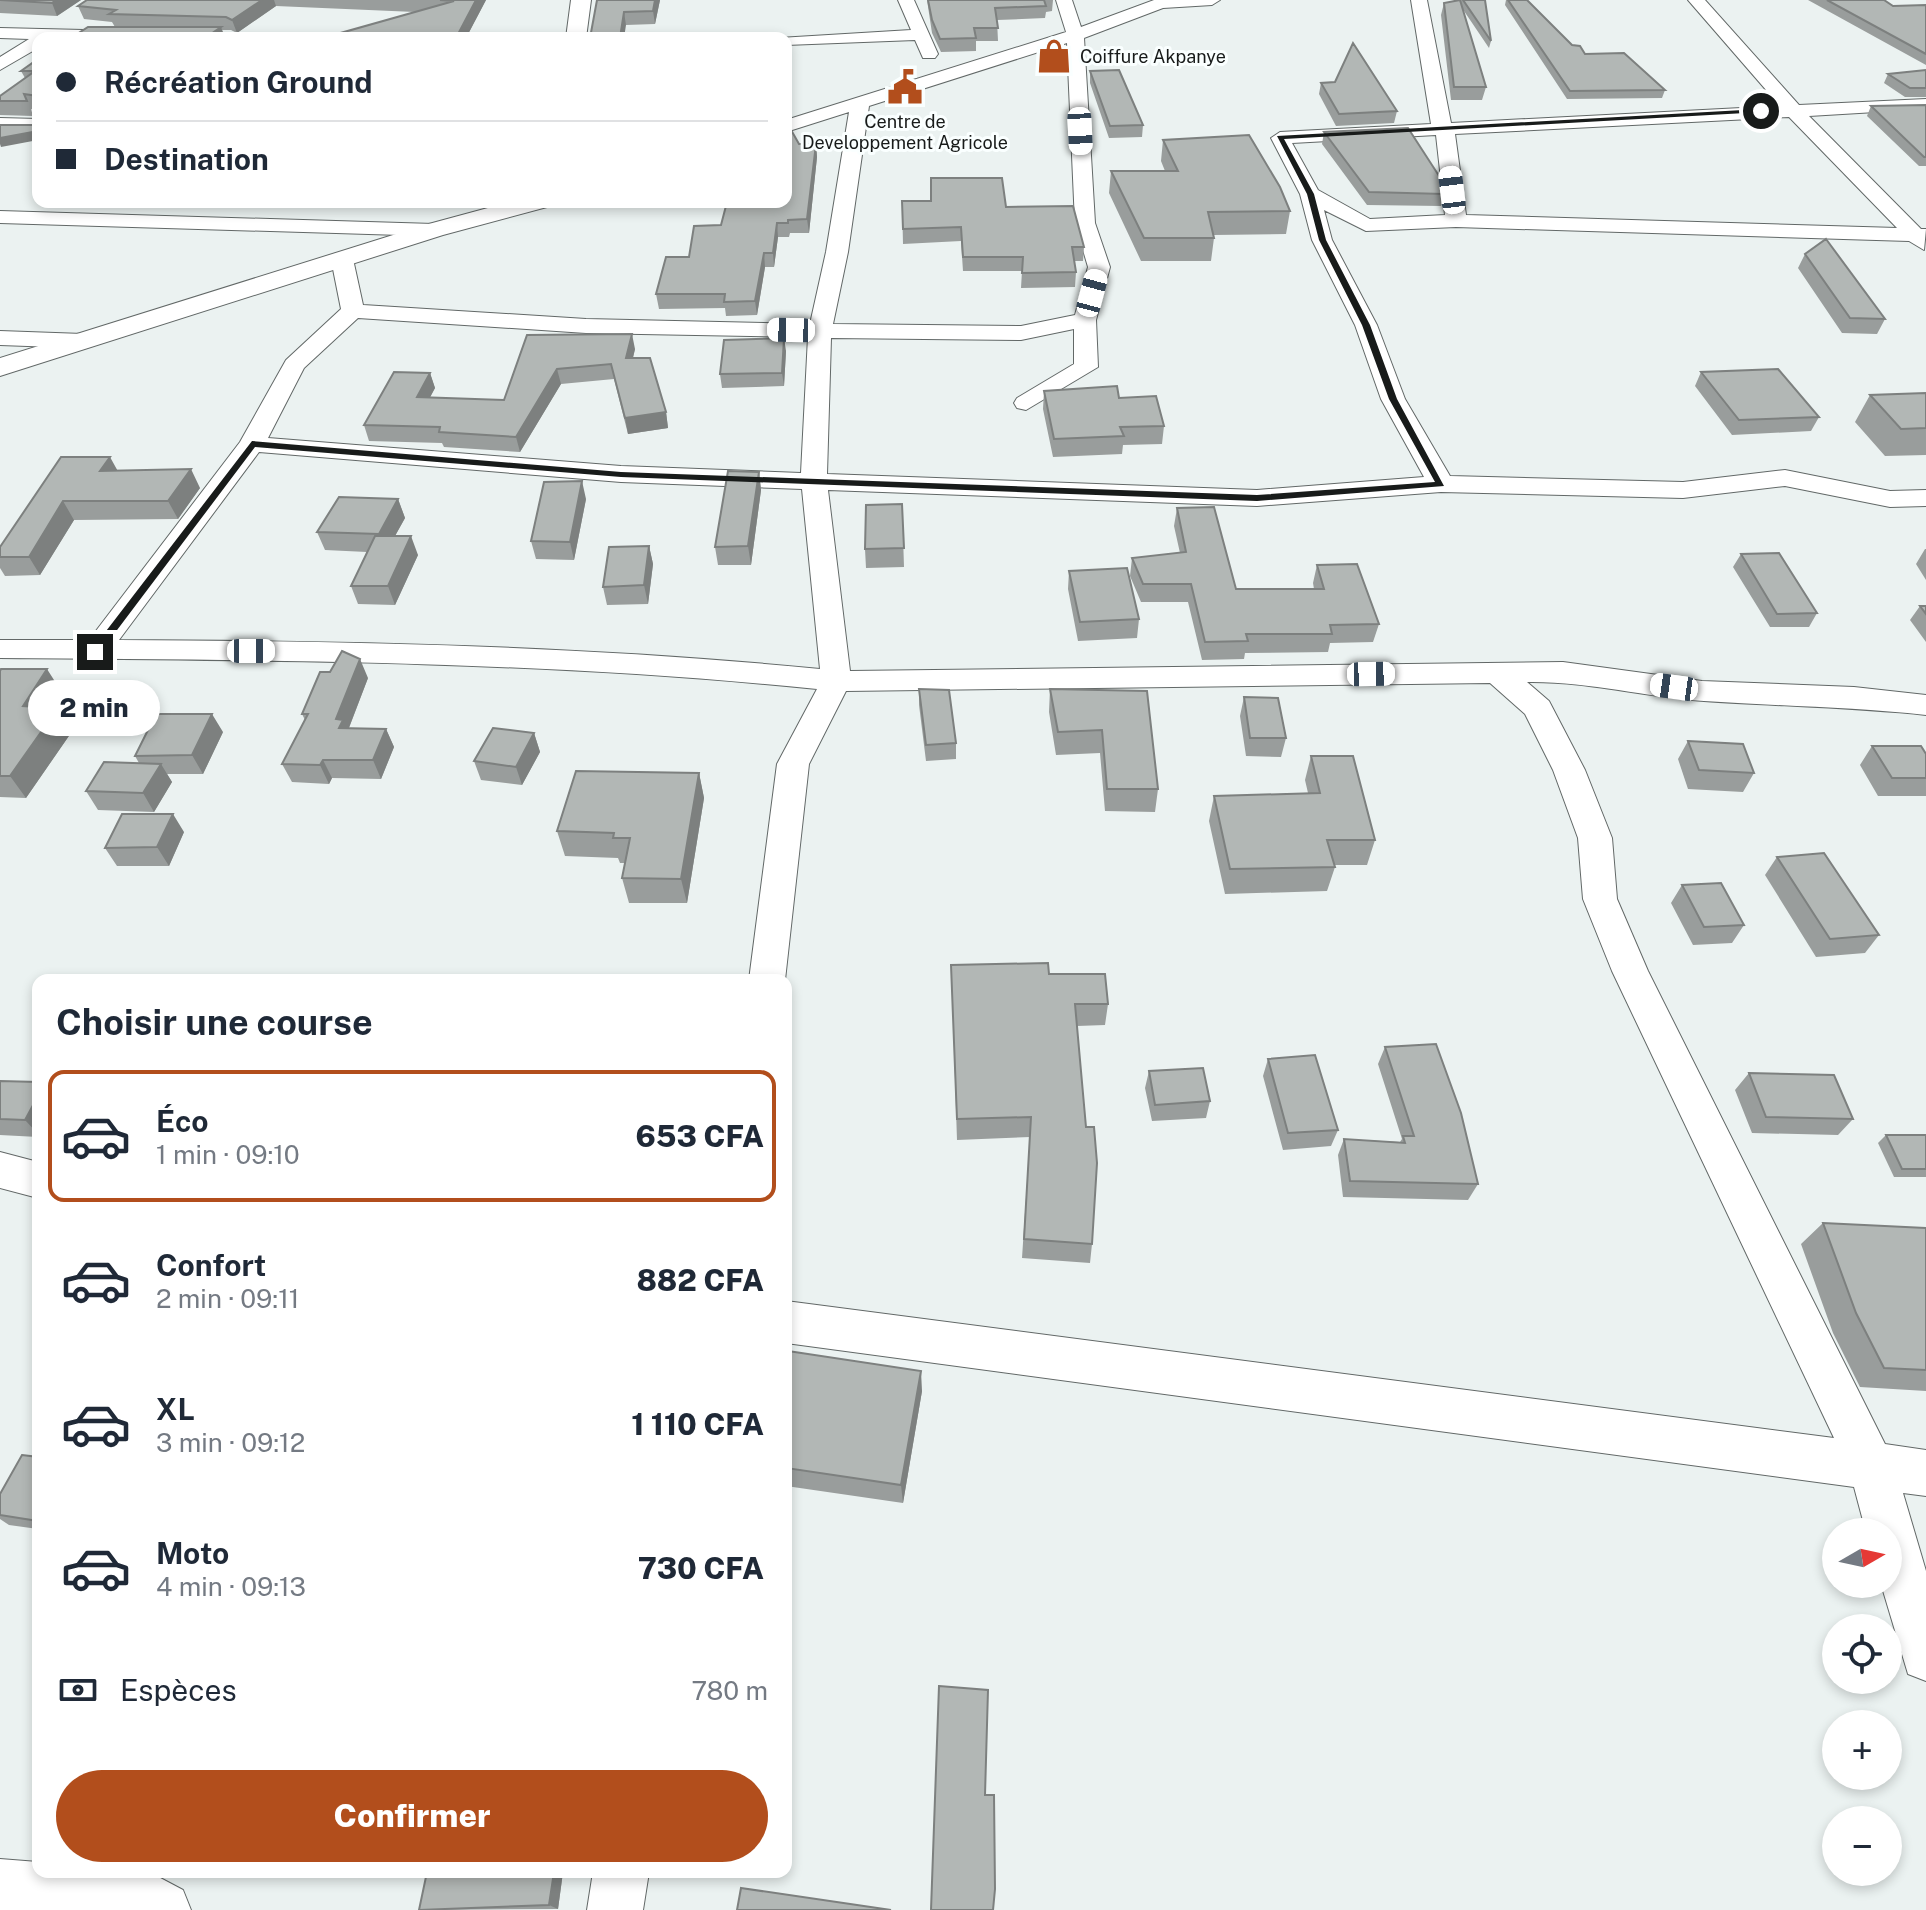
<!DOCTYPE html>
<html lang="fr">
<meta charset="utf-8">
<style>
:root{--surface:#fff;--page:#f2f2f3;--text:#1f2937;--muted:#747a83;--line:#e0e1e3;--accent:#b24e1c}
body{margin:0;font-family:"Public Sans",sans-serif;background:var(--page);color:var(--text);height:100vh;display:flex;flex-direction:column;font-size:30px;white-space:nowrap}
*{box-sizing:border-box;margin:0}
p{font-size:26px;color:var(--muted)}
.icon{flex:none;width:44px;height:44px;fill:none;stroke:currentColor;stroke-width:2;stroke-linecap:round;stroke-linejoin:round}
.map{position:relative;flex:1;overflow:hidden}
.side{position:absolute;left:32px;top:974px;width:760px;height:904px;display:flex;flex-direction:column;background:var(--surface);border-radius:16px;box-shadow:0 4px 12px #0003}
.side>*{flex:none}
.hud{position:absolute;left:32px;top:32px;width:760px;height:176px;border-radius:16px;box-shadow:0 4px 12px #0003;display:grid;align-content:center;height:176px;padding:0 24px;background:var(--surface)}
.needle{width:52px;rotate:81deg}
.tools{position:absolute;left:1822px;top:1518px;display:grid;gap:16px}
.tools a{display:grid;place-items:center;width:80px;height:80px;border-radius:50%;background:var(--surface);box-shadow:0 4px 12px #0003;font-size:40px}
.end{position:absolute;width:36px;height:36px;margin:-18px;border:10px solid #181b1a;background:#fff;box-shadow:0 0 0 4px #fff}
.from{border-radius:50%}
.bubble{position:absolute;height:56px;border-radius:28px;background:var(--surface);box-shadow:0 4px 12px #0003;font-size:26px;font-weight:800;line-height:56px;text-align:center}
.car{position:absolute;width:24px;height:48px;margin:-24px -12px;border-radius:10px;box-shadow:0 0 6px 2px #0007;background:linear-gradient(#fff 24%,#345 0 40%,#fff 0 76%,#345 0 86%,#fff 0)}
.hud b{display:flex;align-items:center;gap:28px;height:76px;font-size:30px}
.hud b+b{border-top:2px solid var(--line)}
.hud i{width:20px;height:20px;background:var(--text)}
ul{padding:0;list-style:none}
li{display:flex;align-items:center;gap:24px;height:132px;margin:0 16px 12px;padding:0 8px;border:4px solid transparent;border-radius:16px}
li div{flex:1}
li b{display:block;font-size:30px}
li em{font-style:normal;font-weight:800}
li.selected{border-color:var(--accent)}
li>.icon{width:72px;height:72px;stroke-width:1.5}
h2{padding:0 24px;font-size:36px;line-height:96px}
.pay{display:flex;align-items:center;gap:20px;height:88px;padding:0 24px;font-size:30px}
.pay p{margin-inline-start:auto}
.primary-button{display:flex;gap:16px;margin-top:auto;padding:16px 24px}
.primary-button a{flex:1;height:92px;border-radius:48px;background:var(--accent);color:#fff;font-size:32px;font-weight:800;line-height:92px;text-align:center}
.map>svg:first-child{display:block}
</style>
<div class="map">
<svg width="1926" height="1910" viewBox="0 0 1926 1910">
<rect width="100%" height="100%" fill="#ebf2f1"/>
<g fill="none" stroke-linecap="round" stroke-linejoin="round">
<g stroke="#626867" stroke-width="2">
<path id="minor" d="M898,0H914L938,54L935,58H923L915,40L786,45V38H779L911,30Z
M1056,0H1072L1081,27L1154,0H1220L1212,5L1163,8L1084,38L1095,223L1110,267L1096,320L1098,367L1026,410L1017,408L1014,403L1017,398L1074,364V329L1021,340L831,338L827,474L1257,490L1424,477L1381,399L1355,325L1312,240L1300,194L1271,138L1280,132L1431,124L1411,0H1427L1451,123L1780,106L1688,0H1705L1799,105L1926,99V109L1809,116L1921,229H1926L1924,250L1909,241L1456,227L1366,231L1324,210L1332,240L1377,325L1405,399L1450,476L1683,482L1785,470L1890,491L1926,490V506L1890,507L1785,486L1683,498L1441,492L1257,506L828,490L850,671L1563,662L1702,681L1854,687L1926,695V715C1852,707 1779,706 1704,701C1645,697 1587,681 1527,682L1549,701L1585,770L1612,838L1617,899L1648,971L1885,1444L1926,1450V1496L1903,1493L1926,1571V1681L1908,1674L1881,1584H1888V1532H1866L1854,1487L786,1343V1301L1834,1438L1612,971L1583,899L1578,838L1553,770L1525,714L1490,683L846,691L809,764L785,980H749L777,764L817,689C545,661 272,660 0,658V640H89L240,442L286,360L341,309L331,259L334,254L342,253L353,259L363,305L586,319L810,324L826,252L849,112L786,132V120L1066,32ZM1067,43L1075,223L1088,267L1075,315L1021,326L833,324L848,252L869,106ZM1789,117L1897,228L1466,215L1455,134ZM1436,135L1445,215L1370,219L1318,190L1292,143ZM358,318L586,333L808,337L801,473L621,466L268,438L304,368ZM259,452L621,482L802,489L820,669C587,646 353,641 119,640Z
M0,28L125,31L133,36L38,38V48L0,70V57L29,39L0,38Z
M0,118L38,119V131L0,130Z
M0,211L434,224L444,230L434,236L0,223Z
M0,331L83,334L95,341L83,348L0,345Z
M0,1152L38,1162V1198L0,1188Z
M0,1859L38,1862V1872H149L183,1890L191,1910H0Z
M593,1872H649L643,1910H587Z"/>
</g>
<g stroke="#626867" stroke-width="2">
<path id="tertiary" d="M571,0H591L586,38H566Z
M510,202H550L547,207L443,235L0,376V358L425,225Z"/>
</g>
<use href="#minor" fill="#fff" fill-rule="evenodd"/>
<use href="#tertiary" fill="#fff" fill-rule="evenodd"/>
</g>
<path fill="#999d9c" d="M0,0H81L57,16L0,13Z
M87,0H486L466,38L415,12L276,6L237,33L231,30H222L225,38H71L115,27L112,22L84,19L78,6Z
M597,0H660L655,24L626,25Z
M927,0H1053L1052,11L1046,12L1045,18L997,20L998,41H976V51L941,52L932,33Z
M1457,0H1485L1491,41L1489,48L1462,8L1486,87L1482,100H1451L1441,15L1444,3Z
M1506,0H1527L1572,45L1585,54L1665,90L1662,98L1567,99L1505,5Z
M1808,0H1884L1893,6L1926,5V65Z
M38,59V110L31,109L33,116L0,115V96L25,78L21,71Z
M1926,70V97H1905L1884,83L1888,74Z
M1090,71L1143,125L1142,137L1109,138L1090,83Z
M1321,83L1397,111L1394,123L1336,126L1319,94Z
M1926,105V166H1919L1867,116L1871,106Z
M1324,132L1444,194L1441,206L1367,205L1322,144Z
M1163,140L1290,211L1286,234L1213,235L1214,238L1211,261H1141L1109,193L1111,171H1165L1161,161Z
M799,144H816L817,157L809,233H790L789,237H778L774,267H765L757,315L726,316L725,308L659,309L656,294L689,257Z
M902,201L1006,207L1084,247L1083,261H1074L1076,272L1075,287L1021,288L1022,271H963L961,241L903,244Z
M1805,254L1885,319L1877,334L1842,333L1798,268Z
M527,335L635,349L633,358L666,412L668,428L628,434L614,379L561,384L520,452L444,447L442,443L369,441L364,425L430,373L435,388L429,398L504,400Z
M786,351L784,386L722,388L720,374Z
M1701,372L1819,417L1811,431L1732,435L1695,386Z
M1044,391L1119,398L1164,426L1162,444L1123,445L1122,454L1053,457L1043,409Z
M1926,393V455L1885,456L1855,422L1870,395Z
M61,457L117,470L200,488L178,519L74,520L40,575L5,576L0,568V547Z
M759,472L761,490L751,565H718L715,547Z
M398,499L405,518L395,536L418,555L395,605L358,604L351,586L367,552L325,550L317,532Z
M586,499L574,560L536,559L531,541Z
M902,504L904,567L866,568L865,549Z
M1177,508L1236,589H1314L1313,583L1317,565L1379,624L1373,642L1330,643L1328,652L1245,653L1244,659L1202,660L1188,602H1141L1130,576L1132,558L1180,553L1174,526Z
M649,546L653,564L648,604L607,605L603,587Z
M1925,549H1926V580L1916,564Z
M1741,554L1817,613L1809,627H1770L1733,567Z
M1069,571L1139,619L1137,638L1078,641L1068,589Z
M1920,606H1926V642L1910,620Z
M0,671L61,691L51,708H58L73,730L26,798L0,797Z
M368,678L349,728L386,729L394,747L381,779L332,778L329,784L292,782L282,764L305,720L302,714Z
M919,689L956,743V759L926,761L919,705Z
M1050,689L1147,691L1158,789L1155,812L1105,811L1100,753L1056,755L1049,712Z
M1244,697L1286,738L1281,757L1246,756L1240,716Z
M223,732L203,774H167L172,782L154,812L98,810L86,791L139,763L135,756Z
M534,733L540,752L522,785L481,780L474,761Z
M1688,741L1754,773L1743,792L1688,789L1678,759Z
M1872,746L1926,754V796H1878L1860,765Z
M1311,756L1375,840L1367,865H1334L1335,867L1327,891L1225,894L1209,821L1214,796L1308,793L1305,780Z
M699,773L704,798L687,903H629L622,878L625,863H620L618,858L565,856L557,831Z
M184,832L169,866H117L105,848Z
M1777,857L1879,935L1865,953L1816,957L1765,875Z
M1682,885L1744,925L1732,943L1693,945L1671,903Z
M1049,974L1108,1004L1105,1025L1077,1026L1092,1244L1090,1263L1022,1258L1030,1137L957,1140L952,987Z
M1385,1047L1478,1184L1468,1200L1343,1197L1338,1155L1344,1139L1400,1142L1402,1139L1378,1064Z
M1268,1059L1338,1130L1331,1146L1283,1150L1263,1076Z
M1149,1071L1210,1101L1206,1118L1152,1121L1145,1088Z
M1749,1073L1853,1119L1838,1135L1752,1133L1735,1090Z
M0,1081L38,1082V1137L0,1135Z
M1886,1135H1926V1177H1894L1878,1143Z
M1823,1223L1926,1228V1391L1860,1387L1833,1333L1801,1244Z
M786,1360L922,1391L903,1503L786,1486Z
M38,1457V1529L9,1525L0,1519V1494Z
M427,1872H563L558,1909L419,1910Z"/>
<path fill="#7d807f" d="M56,0H81L57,16L52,3Z
M262,0H274L276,6L237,33L232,20Z
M476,0H486L466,38H456Z
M655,0H660L655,24L653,11Z
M624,12L626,25L624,38H620Z
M221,27L225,38H205Z
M38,131V140L1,147L0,144V138Z
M816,144L817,157L809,233L807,219Z
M777,223L778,237L774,267L773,253Z
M764,253L765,267L757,315L755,301Z
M632,334L635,349L629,373L626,358Z
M784,338L786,351L784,386L782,373Z
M557,369L561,384L520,452L516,437Z
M430,373L435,388L422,413L417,397Z
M666,412L668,428L628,434L625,418Z
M110,457L120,475L100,471Z
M191,469L200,488L178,519L168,501Z
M759,472L761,490L751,565L748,546Z
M582,481L586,499L574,560L570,542Z
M398,499L405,518L386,552L379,534Z
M63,501L74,520L40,575L29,557Z
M411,536L418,555L395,605L388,586Z
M649,546L653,564L648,604L644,585Z
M360,659L368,678L348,730L347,746L336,719Z
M47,669L61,691L38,728L23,706Z
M58,708L73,730L26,798L10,776Z
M212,714L223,732L203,774L192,755Z
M386,729L394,747L381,779L373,760Z
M534,733L540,752L522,785L516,767Z
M323,760L332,778L329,784L320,765Z
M161,764L172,782L154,812L143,793Z
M699,773L704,798L687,903L681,879Z
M173,814L184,832L169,866L157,847Z
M38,1096V1134L25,1120Z
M921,1371L922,1391L903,1503L901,1485Z
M554,1872H563L558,1909L549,1905Z"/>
<path fill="#b2b7b5" stroke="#7d807f" stroke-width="2" d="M0,0H56L52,3Z
M87,0H262L232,20L226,17L109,14L116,10L78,6Z
M440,0H476L456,38H333L337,34L454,1Z
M597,0H655L653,11L624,12L620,38H590Z
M928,0H1044L1046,6L995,8L998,28H974L976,38L940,39L932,20Z
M1460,0L1486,87H1454L1444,3Z
M1463,0H1485L1491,41Z
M1508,0H1527L1572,45L1580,46L1585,54L1624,53L1665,90L1570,91Z
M1827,0H1884L1893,6L1926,5V54Z
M88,27H221L205,38H71Z
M1353,43L1397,111L1339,114L1321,83L1335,82Z
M38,59V96L24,94L27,101H0V96L35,71H21Z
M1119,70L1143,125L1110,126L1090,71Z
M1926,70V88H1910L1888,74Z
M1926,105V157H1924L1871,106Z
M786,121L799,144H816L807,219L788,220V223H777L773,253H764L755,301L724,302L725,294H656L666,257H689L694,226L721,225L727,202H786Z
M0,125H36L38,131L0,138Z
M1408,128L1443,182L1444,194L1369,192L1324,132Z
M1249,135L1280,187L1290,211L1208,212L1214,238H1144L1111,171H1178L1163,140Z
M931,178H1002L1006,207L1073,206L1084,247H1072L1076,272L1022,273L1023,257H963L961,227L903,229L902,201H931Z
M1826,239L1885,319L1850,318L1805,254Z
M632,334L626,358H650L666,412L625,418L611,364L557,369L516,437L439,432L440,427L364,425L394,372L430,373L417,397L504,400L527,335Z
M784,338L782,373L720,374L724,340Z
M1778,369L1819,417L1739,420L1701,372Z
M1117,386L1119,398L1156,396L1164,426L1120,427L1124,436L1054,439L1044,391Z
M1926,393V428L1901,429L1870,395Z
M61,457H110L100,471L191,469L168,501H63L29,557H0V547Z
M728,471L759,472L748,546L715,547Z
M582,481L570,542L531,541L544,482Z
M339,497L398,499L379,534L317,532Z
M902,504L904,548L865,549L866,505Z
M1214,507L1236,589H1324L1317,565L1357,564L1379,624L1330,625L1332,634H1246L1248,641L1205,642L1191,584H1143L1132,558L1186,552L1177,508Z
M375,536H411L388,586H351Z
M649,546L644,585L603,587L609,547Z
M1779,553L1817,613L1777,614L1741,554Z
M1127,568L1139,619L1080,622L1069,571Z
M1920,606H1926V614Z
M342,651L360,659L336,719L343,720L339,728L386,729L373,760H323L320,765L282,764L308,714H302L320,672H330Z
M1,669H47L23,706L58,708L10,776H0V671Z
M919,689L949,690L956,743L926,745Z
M1050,689L1147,691L1158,789H1107L1102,730L1058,732Z
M1244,697L1278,698L1286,738H1250Z
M156,714H212L192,755L135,756Z
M493,728L534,733L516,767L474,761Z
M1688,741L1743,744L1754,773L1699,770Z
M1872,746H1921L1926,754V778H1892Z
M1311,756H1353L1375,840H1327L1335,867L1230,869L1214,796L1320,793Z
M104,762L161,764L143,793L86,791Z
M576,771L699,773L681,879L622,878L630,838H613L614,833L557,831Z
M122,814H173L157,847L105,848Z
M1824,853L1879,935L1830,939L1777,857Z
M1721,883L1744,925L1704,927L1682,885Z
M1048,963L1049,974H1105L1108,1004H1075L1086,1127H1094L1097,1163L1092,1244L1024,1239L1031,1117L957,1119L951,965Z
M1436,1044L1461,1113L1478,1184L1350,1181L1344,1139L1405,1143L1403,1136H1414L1385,1047Z
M1315,1055L1338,1130L1288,1133L1268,1059Z
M1203,1068L1210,1101L1155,1105L1149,1071Z
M1749,1073L1834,1075L1853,1119L1766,1117Z
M0,1081L38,1082V1096L25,1120L0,1119Z
M1886,1135H1926V1169H1902Z
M1823,1223L1926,1228V1370L1884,1368L1856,1313Z
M788,1351L921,1371L901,1485L786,1468V1360Z
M22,1455L38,1457V1521L0,1515V1494Z
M939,1686L988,1690L985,1795H994L995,1889L993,1910H931Z
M427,1872H554L549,1905L419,1910Z
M741,1888L891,1910H737Z"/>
<path fill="#181b1a" d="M1761,109L1763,112L1284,139L1314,194L1326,240L1370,325L1397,399L1444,486L1257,501L621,477L255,447L99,654L90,652L252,441L621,472L1257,495L1435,482L1389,399L1362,325L1319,240L1307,194L1277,136Z"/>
<defs>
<g id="shop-bare" transform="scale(2.76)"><path d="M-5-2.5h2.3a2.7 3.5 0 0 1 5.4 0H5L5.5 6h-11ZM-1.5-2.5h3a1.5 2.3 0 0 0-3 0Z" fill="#b24e1c" stroke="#faffff" stroke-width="2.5" paint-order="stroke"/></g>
<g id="civic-bare" transform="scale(2.76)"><path d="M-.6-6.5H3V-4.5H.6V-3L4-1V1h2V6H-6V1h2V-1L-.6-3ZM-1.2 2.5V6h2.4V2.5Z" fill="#b24e1c" stroke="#faffff" stroke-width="2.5" paint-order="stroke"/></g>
</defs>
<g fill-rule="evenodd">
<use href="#shop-bare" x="1054" y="56"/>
<use href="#civic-bare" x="905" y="87"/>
</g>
<g text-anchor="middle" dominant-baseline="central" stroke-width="6" stroke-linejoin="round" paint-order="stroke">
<g font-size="18" fill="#181b1a" stroke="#faffff" text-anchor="start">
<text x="1080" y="56">Coiffure Akpanye</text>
<text x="905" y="121" text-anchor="middle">Centre de<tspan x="905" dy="21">Developpement Agricole</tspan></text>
</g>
</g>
</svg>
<div class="tools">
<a><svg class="needle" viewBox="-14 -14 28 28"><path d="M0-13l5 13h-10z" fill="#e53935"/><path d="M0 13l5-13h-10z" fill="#747a83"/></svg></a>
<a><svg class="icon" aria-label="locate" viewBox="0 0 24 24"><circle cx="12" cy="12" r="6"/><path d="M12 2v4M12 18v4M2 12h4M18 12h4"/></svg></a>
<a>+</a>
<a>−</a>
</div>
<i class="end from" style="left:1761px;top:111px"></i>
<i class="end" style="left:95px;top:652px"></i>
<div class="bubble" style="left:28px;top:680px;width:132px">2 min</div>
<i class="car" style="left:1080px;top:131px;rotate:177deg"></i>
<i class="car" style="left:1452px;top:190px;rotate:353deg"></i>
<i class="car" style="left:1092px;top:293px;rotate:15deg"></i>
<i class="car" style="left:791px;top:330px;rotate:271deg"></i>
<i class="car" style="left:251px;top:651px;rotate:90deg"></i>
<i class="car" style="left:1371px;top:674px;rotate:89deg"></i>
<i class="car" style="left:1674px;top:687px;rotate:278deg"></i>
<div class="hud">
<b><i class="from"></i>Récréation Ground</b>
<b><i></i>Destination</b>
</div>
<section class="side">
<h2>Choisir une course</h2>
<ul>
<li class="selected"><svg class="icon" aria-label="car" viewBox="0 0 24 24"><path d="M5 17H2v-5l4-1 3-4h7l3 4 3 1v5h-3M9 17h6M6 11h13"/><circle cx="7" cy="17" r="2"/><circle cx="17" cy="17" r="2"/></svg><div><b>Éco</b><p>1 min · 09:10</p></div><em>653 CFA</em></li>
<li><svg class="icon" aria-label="car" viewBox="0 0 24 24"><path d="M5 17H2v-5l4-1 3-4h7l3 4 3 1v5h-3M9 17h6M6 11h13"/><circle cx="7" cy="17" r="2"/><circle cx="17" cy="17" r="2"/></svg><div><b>Confort</b><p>2 min · 09:11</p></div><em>882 CFA</em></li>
<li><svg class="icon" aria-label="car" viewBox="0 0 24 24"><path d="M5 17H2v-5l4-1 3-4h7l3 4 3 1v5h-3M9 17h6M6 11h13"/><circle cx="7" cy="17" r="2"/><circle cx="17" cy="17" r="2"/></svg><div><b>XL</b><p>3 min · 09:12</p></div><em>1 110 CFA</em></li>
<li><svg class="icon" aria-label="car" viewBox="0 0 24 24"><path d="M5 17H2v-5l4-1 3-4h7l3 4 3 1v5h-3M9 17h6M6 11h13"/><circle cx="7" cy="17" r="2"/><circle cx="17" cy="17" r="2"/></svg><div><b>Moto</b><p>4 min · 09:13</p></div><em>730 CFA</em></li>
</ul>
<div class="pay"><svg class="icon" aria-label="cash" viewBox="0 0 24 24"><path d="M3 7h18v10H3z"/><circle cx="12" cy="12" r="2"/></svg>Espèces<p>780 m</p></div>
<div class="primary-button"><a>Confirmer</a></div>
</section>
</div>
